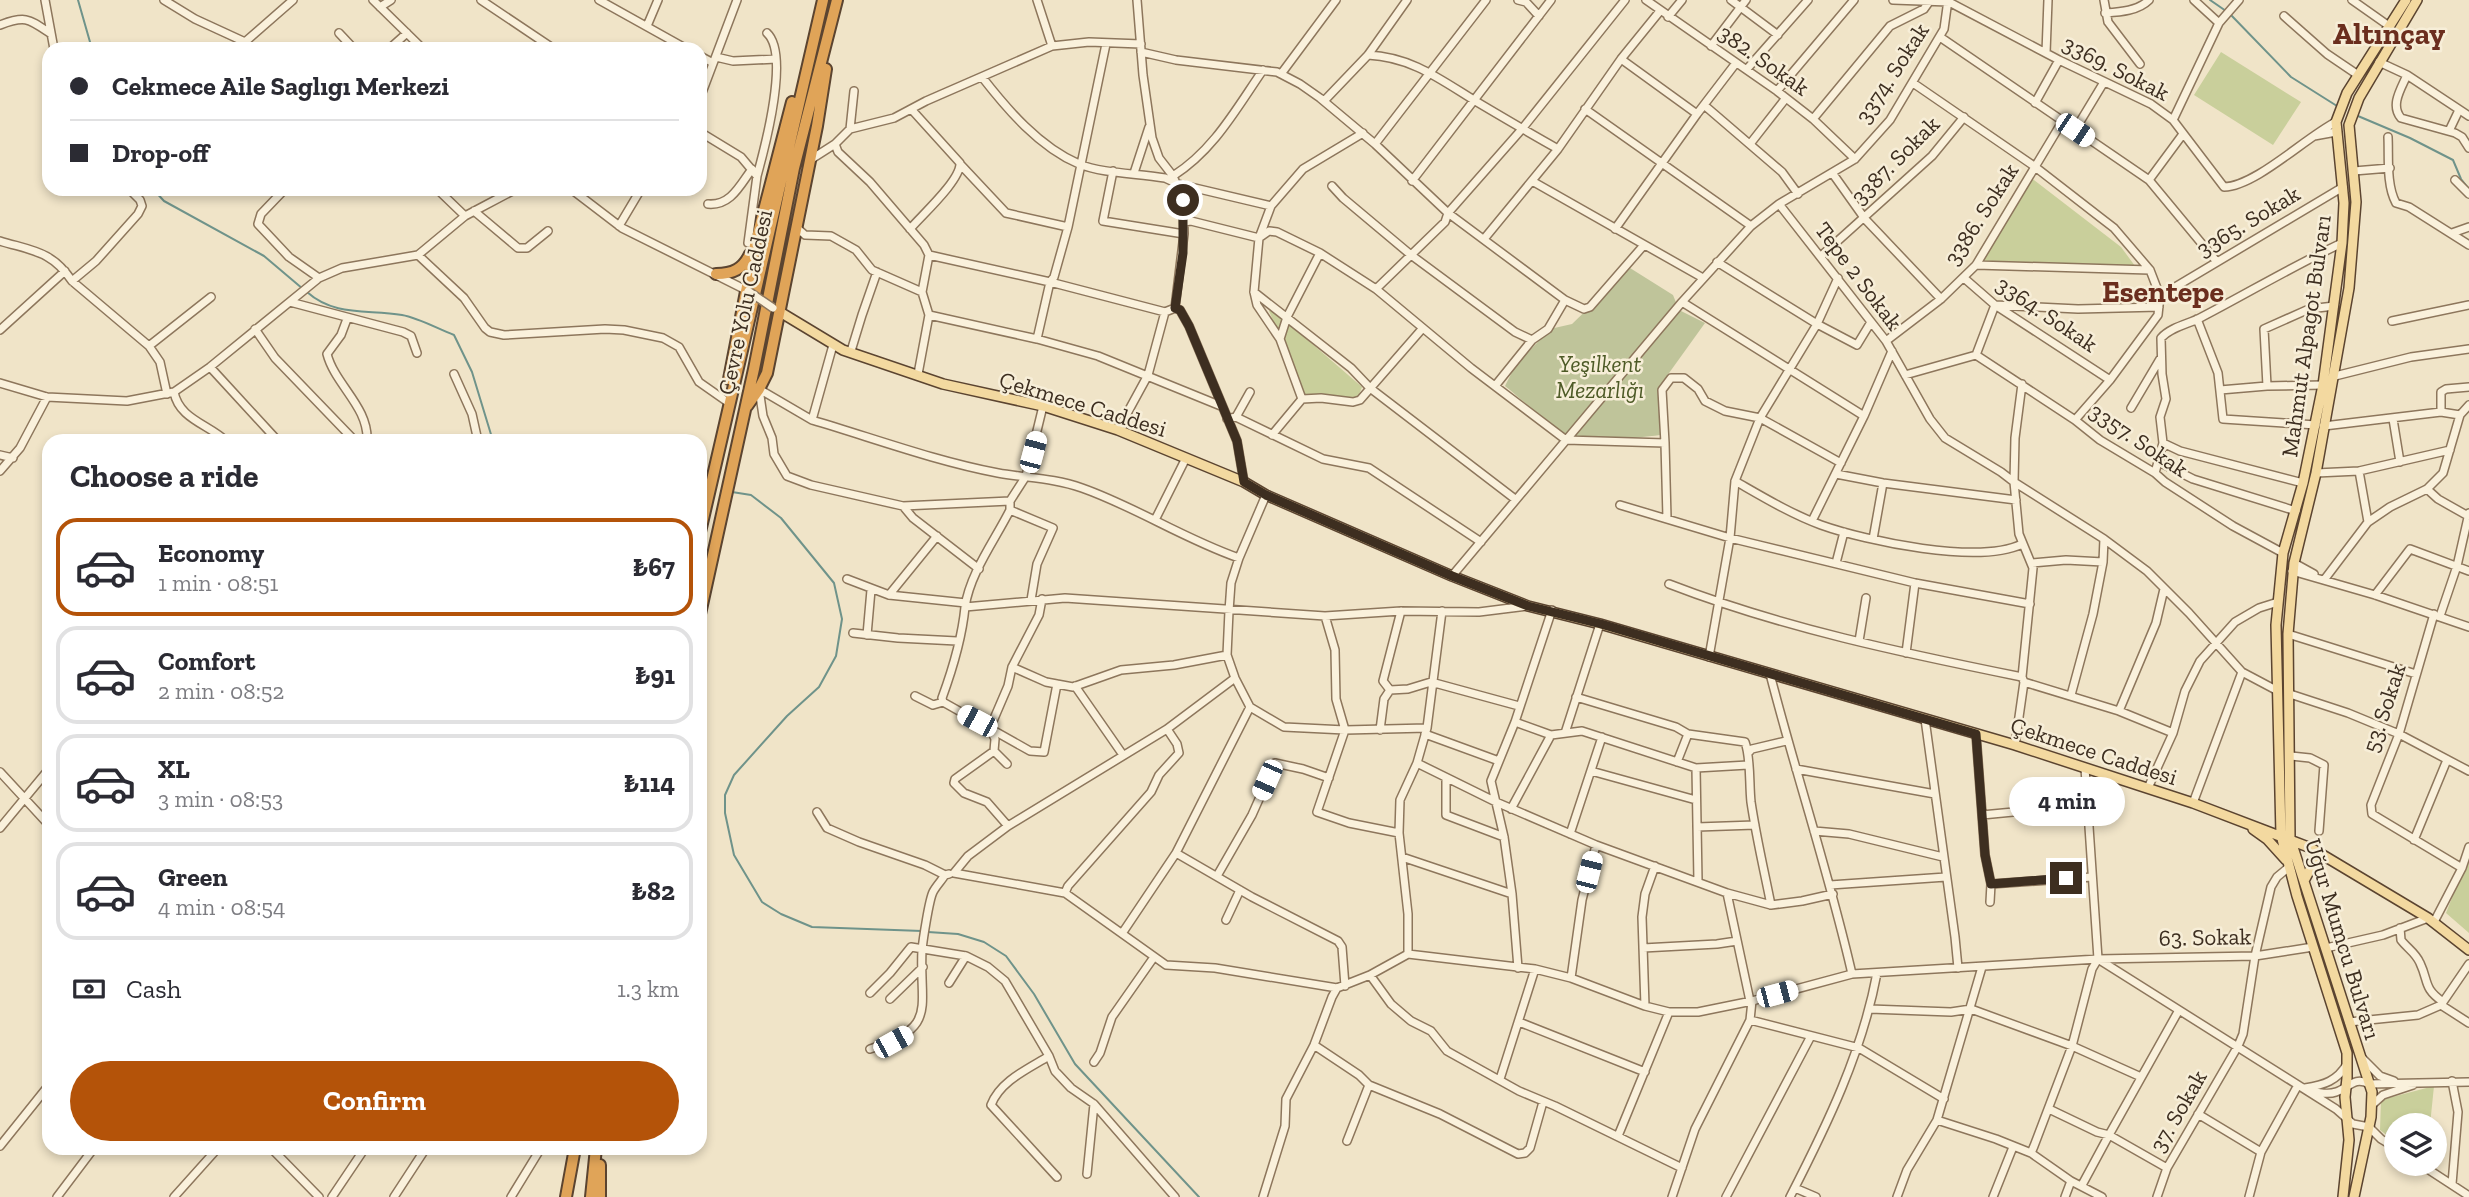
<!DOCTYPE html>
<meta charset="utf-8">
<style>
:root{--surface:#fff;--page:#f2f2f3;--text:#2b2b33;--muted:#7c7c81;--line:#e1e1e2;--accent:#b45309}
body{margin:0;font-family:"Zilla Slab",serif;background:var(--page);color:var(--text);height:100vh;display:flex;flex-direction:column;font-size:26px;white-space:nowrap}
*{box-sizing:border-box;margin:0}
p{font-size:23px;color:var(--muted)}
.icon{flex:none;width:38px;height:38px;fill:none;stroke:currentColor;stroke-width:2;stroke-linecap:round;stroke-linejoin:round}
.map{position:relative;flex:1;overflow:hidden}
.panel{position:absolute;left:42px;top:434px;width:665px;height:721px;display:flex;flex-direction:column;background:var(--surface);border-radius:21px;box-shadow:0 4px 10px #0003}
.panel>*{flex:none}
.hud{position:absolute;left:42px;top:42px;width:665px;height:154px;border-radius:21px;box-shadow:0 4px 10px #0003;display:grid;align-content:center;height:154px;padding:0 28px;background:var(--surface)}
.fabs{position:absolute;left:2384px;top:1113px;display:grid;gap:14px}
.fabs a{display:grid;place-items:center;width:63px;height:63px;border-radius:50%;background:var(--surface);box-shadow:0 4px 10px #0003;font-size:35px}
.end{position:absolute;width:32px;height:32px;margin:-16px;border:9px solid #3d2e20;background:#fff;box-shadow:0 0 0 4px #fff}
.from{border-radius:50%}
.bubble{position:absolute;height:49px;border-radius:24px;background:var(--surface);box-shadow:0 4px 10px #0003;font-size:23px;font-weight:800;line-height:49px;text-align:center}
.car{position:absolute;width:21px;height:42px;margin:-21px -10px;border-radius:9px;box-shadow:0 0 5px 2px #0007;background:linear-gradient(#fff 24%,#345 0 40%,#fff 0 76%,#345 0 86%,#fff 0)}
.hud b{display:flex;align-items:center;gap:24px;height:66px;font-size:26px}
.hud b+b{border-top:2px solid var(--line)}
.hud i{width:18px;height:18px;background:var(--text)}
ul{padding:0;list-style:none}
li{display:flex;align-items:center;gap:21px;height:98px;margin:0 14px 10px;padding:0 14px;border:4px solid var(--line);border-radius:21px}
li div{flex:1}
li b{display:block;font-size:26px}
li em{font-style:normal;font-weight:800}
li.on{border-color:var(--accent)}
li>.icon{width:63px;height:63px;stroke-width:1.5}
h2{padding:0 28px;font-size:32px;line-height:84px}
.pay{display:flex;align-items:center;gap:18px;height:77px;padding:0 28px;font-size:26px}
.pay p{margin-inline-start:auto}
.cta{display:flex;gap:14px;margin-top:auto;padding:14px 28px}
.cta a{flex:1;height:80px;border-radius:42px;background:var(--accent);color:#fff;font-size:28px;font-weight:800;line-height:80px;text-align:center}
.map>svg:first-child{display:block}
</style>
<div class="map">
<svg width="2469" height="1197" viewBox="0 0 2469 1197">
<rect width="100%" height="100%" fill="#f0e4c8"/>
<path fill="#c9cf9b" d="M2221,52L2301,102L2273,145L2194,95Z
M2030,177L2121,247L2135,266L1982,262Z
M1272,309L1362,387L1358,397C1341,402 1323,392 1306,396L1269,311Z
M2469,855V933L2446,913Z
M2434,1086L2430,1125H2396V1142L2380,1130L2381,1100Z"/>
<path fill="#bfc49a" d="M1630,268L1673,295L1679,310L1705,323L1659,387L1660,435C1638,438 1586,442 1566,434C1553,429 1518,396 1505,386L1515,366L1550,329L1572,324Z"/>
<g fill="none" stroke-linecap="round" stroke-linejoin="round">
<path stroke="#6f938a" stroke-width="2" d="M78,0L92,49
M2210,0L2226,11
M2230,14L2291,77L2337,106
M2358,116L2410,138L2453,160L2461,179L2469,189
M153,189L164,201L264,256L303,289
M307,292C335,317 368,309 402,315C419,318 438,329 454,335L472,372L493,441
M732,492L751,495L781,518L834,583L842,619L836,656L819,687L787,716L734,775L725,795V813L734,855L762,902L781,914L812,927L922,931
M928,932L958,934L984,942L1006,956L1034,994L1075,1064L1199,1197"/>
<g stroke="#8d765c" stroke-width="10">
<path id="minor" d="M45,0L54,49
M164,0L195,19L245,42L251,49
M373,0L423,49
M481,0L554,49
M599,0L687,49
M1037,0L1052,46
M1518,0L1526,2L1539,16
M1646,0L1777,91L1813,119L1855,159
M1731,0L1778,35
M1893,0L1949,2L2059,60L2151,104L2173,120L2224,187C2256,186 2306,137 2336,122
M2104,0L2108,22L2140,64
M2194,0L2219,23
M2352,0L2389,26
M380,7L391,0
M2105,13C2120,12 2138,11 2149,0
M2284,16L2327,54L2358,75
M1668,17L1682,0
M0,25C26,15 29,19 51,34
M647,26L658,0
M339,33L354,49
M1940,37L2149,180L2217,262
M245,42L293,0
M1711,46L1746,0
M389,49L407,33
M1141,52L1176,60L1277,72L1300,84L1320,98L1375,144L1448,213L1565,300L1584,309L1590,307L1644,245
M2046,53L2048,0
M1368,55C1412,57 1441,80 1477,102C1504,118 1531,134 1558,149
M700,56L713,63
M716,57L733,61L776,59
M1621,59L1697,114
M2379,62L2407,75C2401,89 2390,105 2401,118L2455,133L2462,137L2469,148
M1747,69L1808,0
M1281,74L1336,0
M2407,75L2469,116
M982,77C1007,109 1039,147 1079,164C1104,174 1137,173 1165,178L1178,184L1271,206
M1913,83L2034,166L2101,218L2114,228L2150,270L2160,296L2158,315L2110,380L2075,420
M1777,91L1854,0
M700,98L737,0
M1324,101L1368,55L1407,0
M2035,103L2059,60
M1704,105L1782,172L1798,194
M1585,109L1751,226
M1813,119L1890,26L1924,9L1929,2
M2173,120L2219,23L2239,0
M850,129L854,91
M2075,130L2104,82
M2449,131L2459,110
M700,132L741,157L757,176L748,243L755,245
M2314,136L2336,132
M2388,137C2389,156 2386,185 2396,203L2409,207L2469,245
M835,144L838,152L870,182L924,245L929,255L1050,282L1165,312
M1375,144L1486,0
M1750,144L1786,98
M810,160L835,144L850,129L894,118L926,101L1052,46L1089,42L1141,44
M960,164L1006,213L1068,227
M1113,171L1103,221L1184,234
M2354,171L2390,168
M1134,173L1149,127
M1833,174L1865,219L1941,299
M757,176C765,147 790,54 767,33
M1173,176C1214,150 1236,109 1263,70
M2149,180L2183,134
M2455,180L2469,194
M1412,181L1551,0
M1532,181L1703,278
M1332,186L1343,198L1411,255L1515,332L1532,340L1548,329L1565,300
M285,189L261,214L258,224L289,257L319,278
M437,189L465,216
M571,189L622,228L748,291
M708,204C731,206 740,185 752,169
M1779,204L1886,341L1930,419L1945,438L2001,472L2014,482L2019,534L2033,568L2022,677L2024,682L2015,745
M474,211L518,248H527L548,231
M1184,222L1191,221L1259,238L1269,231L1277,232L1320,253
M619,226L641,189
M796,227L805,235L831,236L856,250L872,270L922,292
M910,229C922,215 961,180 960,163L912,110
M1615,229L1697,114L1736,63
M2452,233L2469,227
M1484,239L1558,149L1621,59L1660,11
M0,241C33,251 52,251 72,281L149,346L160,362L167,394
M418,255L464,298L485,328L490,332L504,335L605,329L624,330L663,338L679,347L699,382L729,403
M1821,256L1932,156L1964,117
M1717,262L1817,324L1857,345L1871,322
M1976,265L2150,270
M1964,278L1995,305L2110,380
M72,281L96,261L138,214L142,206L140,200L129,189
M1376,289L1445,222L1448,213L1522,129L1625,0
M1254,292L1351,368L1370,388L1515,499
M2160,296L2343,187
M290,302L403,332L411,336L417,353
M1682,302L1864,416
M1175,308L1180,310L1189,326L1237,441L1244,482
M929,315L1037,339L1098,356L1221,406
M347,319L341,335L327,354C335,385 369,407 367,441
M2197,319L2218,373L2223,419L2316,425
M2392,321L2469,305
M255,329L275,358L355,441
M0,330L65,271
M1037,339L1050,282L1054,277L1068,227L1106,44
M1280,339L1287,317L1320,253L1376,289L1471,368L1566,440L1665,443L1667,518
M1886,341L1941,299L1976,265L2062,122
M833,345L812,420C873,438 935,461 998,473C1026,478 1054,478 1082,488C1136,507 1184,539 1239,558
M149,346L211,297
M851,351L862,315L877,272
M1976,355L2075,420L2100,440L2155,473L2165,482L2233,526L2283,553
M210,367L278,441
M454,374L472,414L478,441
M918,374L929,315L922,292L929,255
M1905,375L1976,355L1995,305L2078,309L2159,307
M2335,376L2411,357L2469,349
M0,383L47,397L127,401L174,392L210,367L319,278L342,268L418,255L465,216L516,189
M2022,384L2015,438L2014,482L2104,539
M1495,386L1532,340
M2267,386L2264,329L2309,309L2334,306
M759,389L763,416L772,438L774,454L787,476L811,485L903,506L913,518L979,569
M759,389L812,420
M2220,390L2267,386L2323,385
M174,392C179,419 208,424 226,441
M1302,399L1280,339L1257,305L1254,292L1259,238L1271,206L1303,169L1363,133
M2131,408L2160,359
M2441,412V392L2446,389L2469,387
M1236,417L1250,392
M1227,419L1236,417L1323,459L1369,468L1481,542
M2393,419L2400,462
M2324,426L2441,412L2460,415
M1118,430L1148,375L1165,312L1175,308L1184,234L1183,200L1173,176L1159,158L1152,138L1143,75L1137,0
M1272,435L1302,399L1321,398L1353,402L1360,400L1422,329
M1665,443L1662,390L1671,378H1684L1698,389L1705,401L1725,411L1760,418L1841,463
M2163,443L2180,451L2303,483
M0,455L13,458
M2159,462L2193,479L2296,511
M0,471L20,448L47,397
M2359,471L2368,522
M2155,473L2163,443L2160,417L2166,399L2162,374L2161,338C2171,327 2188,324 2200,318C2248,293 2293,266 2342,243
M2316,473L2359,471L2450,450
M1836,474L1883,483L2016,500
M1735,481C1763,497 1791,514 1821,525C1866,541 1979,565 2022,544
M2427,489L2438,499L2468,516
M1266,495L1239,558L1231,583L1229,611L1227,655L1235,678L1250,707L1284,727L1345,730L1427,728
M1620,505L1730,538L1915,583L2030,604
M903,506L1010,501
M1010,510L1053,528L1037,564L1031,600
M1155,520L1186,458
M1812,521L1864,416L1892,351
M1873,539L1883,483
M1836,563L1844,532
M2032,563L2066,560L2103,562L2104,539L2147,571L2189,613L2242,672L2276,690
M2294,563L2314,574
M2292,571L2375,595L2469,627
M1452,576L1682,302L1751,226L1779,204L1855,159L1890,120L1944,29L1948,0
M847,579L889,595L966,603
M2324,580L2368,522L2390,507L2427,489L2443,473L2460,415L2469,405
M1669,584C1783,628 1903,653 2022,677
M889,595L937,536
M2375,595L2410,549L2469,571
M965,607C970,573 995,540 1010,510V501L1026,476L1043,406
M2434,614L2399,734L2371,805L2372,814L2462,868
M1325,616L1335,650L1336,699L1345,730L1317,812L1349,823L1399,833
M2440,616L2457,566L2469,513
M853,633L898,638L957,641
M2288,634L2416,674
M867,635L871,590
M1859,641L1866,598
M1906,653L1915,583
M1709,657L1730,538L1735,481L1760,418L1817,324L1838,278
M1012,667L1039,615L1042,599
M1770,674C1796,775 1829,873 1852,974
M1235,678L1167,729L1008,826L968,856L954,873L1065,893L1166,965L1215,968L1337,988L1370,975L1408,954L1535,969L1571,978L1645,1006L1669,1012H1698L1752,1001L1852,974L2098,959L2255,956L2313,947
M2024,682L2119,711L2173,733
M1057,684L1044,752L1030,751L943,702L942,698C953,668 962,639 965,607L1065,598L1325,616L1401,611L1479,612L1527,606
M1075,686L1123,755
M1390,690L1408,689L1431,682L1519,706
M2290,694L2348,713L2399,734L2469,771
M2071,695L2093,614L2103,562
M915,696L933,705L943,702
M1576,697L1676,727L1688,734L1745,742C1751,758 1749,784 1751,802C1756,836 1764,870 1771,905
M2119,711L2156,623L2164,589
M1925,719L1955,937L1958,968
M1515,722L1551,735L1582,731L1696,768L1748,765
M1380,730L1384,699L1390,690L1383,681L1401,611
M1565,733L1600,624
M1425,734L1499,761
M1976,734L1985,855L1991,884L1990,902
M994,751L955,779L954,783L964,793L987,802L1008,826
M1749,752L1752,749L1786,741
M2291,756L2310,758L2324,765L2319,831
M1677,762L1688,734
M1417,763L1496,802L1596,845L1727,893L1771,905L1802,901L1833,894
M1007,764L994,751L995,739L990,728L1008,686L1012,667L1046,682L1073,687L1121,670L1174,665L1227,655
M1696,768L1698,881
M1796,769L1935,794
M1591,771L1696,800
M0,772L49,825
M1446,778V815L1504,837
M2148,788L2173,733L2185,691L2200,661L2235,622L2259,608L2278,602
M2193,803L2242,672
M1511,809L1551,735
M817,812L827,828L859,842L925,865L945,875L949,874
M1982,815L2056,808H2088
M1697,827L1755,825
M0,828L49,769
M1814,831L1849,834L1943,857
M1570,834L1602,737
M2414,840L2447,760
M1176,853L1252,897L1338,941L1342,947L1345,986
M1402,857L1512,894
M1217,876L1252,815L1275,763L1303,769L1329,778
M1991,884L2092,877
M1830,885L1946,877
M1065,893L1068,886L1151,792L1159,775L1179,753L1177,744L1167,729
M1727,893L1750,1001
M1226,920L1240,890
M2434,922L2462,868L2469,847
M2400,928L2401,940C2407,948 2416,953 2420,963C2429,982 2423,988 2443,1002
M1123,932L1176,853L1250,707
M1643,948L1717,944L1737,941
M2326,948L2383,935L2428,918
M1408,954V914L1399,833L1400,800L1417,763L1427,728L1442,611
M2098,959L2336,1109L2353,1124L2369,1127L2381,1139L2396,1148
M2469,964L2441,1005L2469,1023
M1518,968L1512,894L1504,837L1491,781L1515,722L1552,610
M1370,975L1391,1004L1411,1021L1431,1031L1447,1051L1519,1091L1555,1106L1682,1168
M1571,978L1582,900L1596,845
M949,983L966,956
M870,993L890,973L911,947L966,956L988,967L1005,981L1049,1056L1055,1071L1071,1088L1094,1104L1087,1174
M890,999L923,967
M1645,1006L1642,917L1645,894L1655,866
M1870,1009L1951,1012L1971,1009L2072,1046L2141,1077
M1750,1020L1859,1048L1944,1099
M1519,1022L1645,1072
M2349,1022L2418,1015L2441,1005
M1314,1045L1359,1075L1369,1085L1440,1114L1518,1154L1525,1153L1530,1148L1543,1102
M870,1049C939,1027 919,1009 922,950C923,940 929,900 933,892C936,886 942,880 945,875
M1049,1056C1028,1069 1000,1081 991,1105L1057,1177
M2362,1058L2380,1076L2394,1081
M1094,1062L1100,1053L1112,1017L1154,957
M1500,1079L1535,969
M2305,1088C2324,1085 2337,1081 2347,1064
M2311,1091C2319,1093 2328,1095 2336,1092C2349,1088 2354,1076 2369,1084L2469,1082
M1094,1104L1175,1197
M2373,1104L2383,1095L2413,1085
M2049,1109L2097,1132L2109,1135L2179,1010
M2198,1114L2261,1152
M1937,1120L1996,1139L2031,1153L2034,1146L2072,1046L2092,969L2098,959L2085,768
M1618,1136L1669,1012
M1347,1141L1369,1085
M0,1146L49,1085
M271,1148L319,1197
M2031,1153L2071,1181L2102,1197
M2420,1164L2469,1196
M2452,1184L2458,1112L2452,1081
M2082,1185L2109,1135L2167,1168
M1795,1188L1816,1197
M57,1197L94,1148
M174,1197L218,1148
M332,1197L365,1148
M394,1197L426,1148
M511,1197L541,1148
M1263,1197L1285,1126L1286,1099L1314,1045L1332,997L1337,988
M1672,1197L1695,1129L1750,1020L1752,1001
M1726,1197L1811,1036
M1790,1197C1827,1125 1862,1053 1877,973
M1897,1197L1907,1170L1937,1120L1982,967
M1993,1197L2013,1147
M2065,1197L2071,1181
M2157,1197L2167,1168L2238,1046L2243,1034L2255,956L2271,887L2277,877L2289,867
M2249,1197L2261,1152L2298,1085"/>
</g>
<g stroke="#5b4430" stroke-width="12">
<path id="major" d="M780,312L843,350L943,384L1043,406L1118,430L1244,482L1266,495L1452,576L1528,606L1600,624L2015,745L2193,803L2311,848L2428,918L2469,950
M2253,829L2267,839L2286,860
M2305,879L2315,860L2324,856
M2343,1197L2349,1140L2345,1097L2347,1078V1053L2297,896L2281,835L2276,625L2283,553L2303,483L2323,385L2342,243L2344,203L2336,122L2347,93L2406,0
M2354,1197L2371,1117L2372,1092L2290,838L2288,634L2294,563L2316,473L2349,288L2356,202L2349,125L2359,98L2417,0"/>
</g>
<g stroke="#5b4430" stroke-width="14">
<path id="highway" d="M716,274C733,274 743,269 750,254
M729,379L755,245L792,102
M747,406L759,389L767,373L817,126L826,69
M700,532L823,0
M700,614L754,369L794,168L837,0
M566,1197L575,1148
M591,1197L596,1148
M600,1197V1165"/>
</g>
<use href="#minor" stroke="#faf1dc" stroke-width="7"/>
<use href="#major" stroke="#f3d9a0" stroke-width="9"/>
<use href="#highway" stroke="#e0a458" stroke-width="10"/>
<g stroke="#8d765c" stroke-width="10" stroke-linecap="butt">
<path id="minor-bridge" d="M748,291L773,308"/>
</g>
<use href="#minor-bridge" stroke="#faf1dc" stroke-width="7"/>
</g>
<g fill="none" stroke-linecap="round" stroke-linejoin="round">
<path stroke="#3d2e20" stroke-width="9" d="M1183,200V253L1175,308L1180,310L1189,326L1237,441L1244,482L1266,495L1452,576L1528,606L1601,624L1976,734L1985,855L1991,884L2066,878"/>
</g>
<g text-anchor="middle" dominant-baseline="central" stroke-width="5" stroke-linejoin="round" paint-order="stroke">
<g font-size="23" fill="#3d2e20" stroke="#f7eed8">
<text transform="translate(1764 60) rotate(35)">382. Sokak</text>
<text transform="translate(2116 68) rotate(27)">3369. Sokak</text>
<text transform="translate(1892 73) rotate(-57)">3374. Sokak</text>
<text transform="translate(1895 160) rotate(-45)">3387. Sokak</text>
<text transform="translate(1981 214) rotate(-57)">3386. Sokak</text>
<text transform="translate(2248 221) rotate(-31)">3365. Sokak</text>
<text transform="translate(1859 276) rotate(53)">Tepe 2 Sokak</text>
<text transform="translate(745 302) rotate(-78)">Çevre Yolu Caddesi</text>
<text transform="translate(2047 314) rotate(34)">3364. Sokak</text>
<text transform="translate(2306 336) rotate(-82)">Mahmut Alpagot Bulvarı</text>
<text transform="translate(1083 404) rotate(17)">Çekmece Caddesi</text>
<text transform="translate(2139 440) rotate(34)">3357. Sokak</text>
<text transform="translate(2384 708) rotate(-72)">53. Sokak</text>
<text transform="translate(2094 751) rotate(18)">Çekmece Caddesi</text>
<text transform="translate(2205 937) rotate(-1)">63. Sokak</text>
<text transform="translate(2343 939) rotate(73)">Uğur Mumcu Bulvarı</text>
<text transform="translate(2178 1111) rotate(-60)">37. Sokak</text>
</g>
<g font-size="23" font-style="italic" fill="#4d5a26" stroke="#f7eed8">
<text x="1600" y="364">Yeşilkent<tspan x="1600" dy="26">Mezarlığı</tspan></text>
</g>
<g font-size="30" font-weight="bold" fill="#6b2e1e" stroke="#f7eed8">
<text x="2389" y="34">Altınçay</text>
<text x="2163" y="292">Esentepe</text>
</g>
</g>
</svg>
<div class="fabs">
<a><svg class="icon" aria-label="layers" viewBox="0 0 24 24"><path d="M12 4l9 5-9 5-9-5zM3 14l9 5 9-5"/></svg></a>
</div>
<i class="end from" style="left:1183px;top:200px"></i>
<i class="end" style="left:2066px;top:878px"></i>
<div class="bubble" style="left:2009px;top:777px;width:116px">4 min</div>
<i class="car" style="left:2075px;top:130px;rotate:124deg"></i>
<i class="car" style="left:1033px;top:452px;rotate:15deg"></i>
<i class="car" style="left:977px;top:721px;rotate:298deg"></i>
<i class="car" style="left:1267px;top:780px;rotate:204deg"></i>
<i class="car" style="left:1589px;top:872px;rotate:14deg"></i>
<i class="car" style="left:1777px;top:994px;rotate:75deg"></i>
<i class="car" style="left:893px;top:1042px;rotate:61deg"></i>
<div class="hud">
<b><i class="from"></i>Cekmece Aile Saglıgı Merkezi</b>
<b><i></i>Drop-off</b>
</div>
<section class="panel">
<h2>Choose a ride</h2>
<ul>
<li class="on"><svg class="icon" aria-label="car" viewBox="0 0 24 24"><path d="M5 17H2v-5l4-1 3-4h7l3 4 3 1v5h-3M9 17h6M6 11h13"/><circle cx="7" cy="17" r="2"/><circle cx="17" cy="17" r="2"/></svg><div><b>Economy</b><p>1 min · 08:51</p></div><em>₺67</em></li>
<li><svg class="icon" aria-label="car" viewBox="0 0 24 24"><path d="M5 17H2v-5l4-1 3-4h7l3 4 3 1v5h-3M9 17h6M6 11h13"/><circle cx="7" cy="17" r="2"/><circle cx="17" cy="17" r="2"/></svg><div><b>Comfort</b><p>2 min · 08:52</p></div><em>₺91</em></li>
<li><svg class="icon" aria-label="car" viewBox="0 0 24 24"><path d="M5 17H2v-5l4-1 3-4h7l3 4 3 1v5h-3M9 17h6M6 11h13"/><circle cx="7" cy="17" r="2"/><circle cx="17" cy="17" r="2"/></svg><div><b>XL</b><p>3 min · 08:53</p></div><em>₺114</em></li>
<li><svg class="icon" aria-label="car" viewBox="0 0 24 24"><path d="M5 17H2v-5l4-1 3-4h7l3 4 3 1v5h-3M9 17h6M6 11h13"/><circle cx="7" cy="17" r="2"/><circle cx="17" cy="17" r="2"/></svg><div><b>Green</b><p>4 min · 08:54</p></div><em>₺82</em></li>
</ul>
<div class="pay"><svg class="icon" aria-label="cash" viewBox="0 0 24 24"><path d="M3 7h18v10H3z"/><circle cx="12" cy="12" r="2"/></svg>Cash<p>1.3 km</p></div>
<div class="cta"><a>Confirm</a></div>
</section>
</div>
